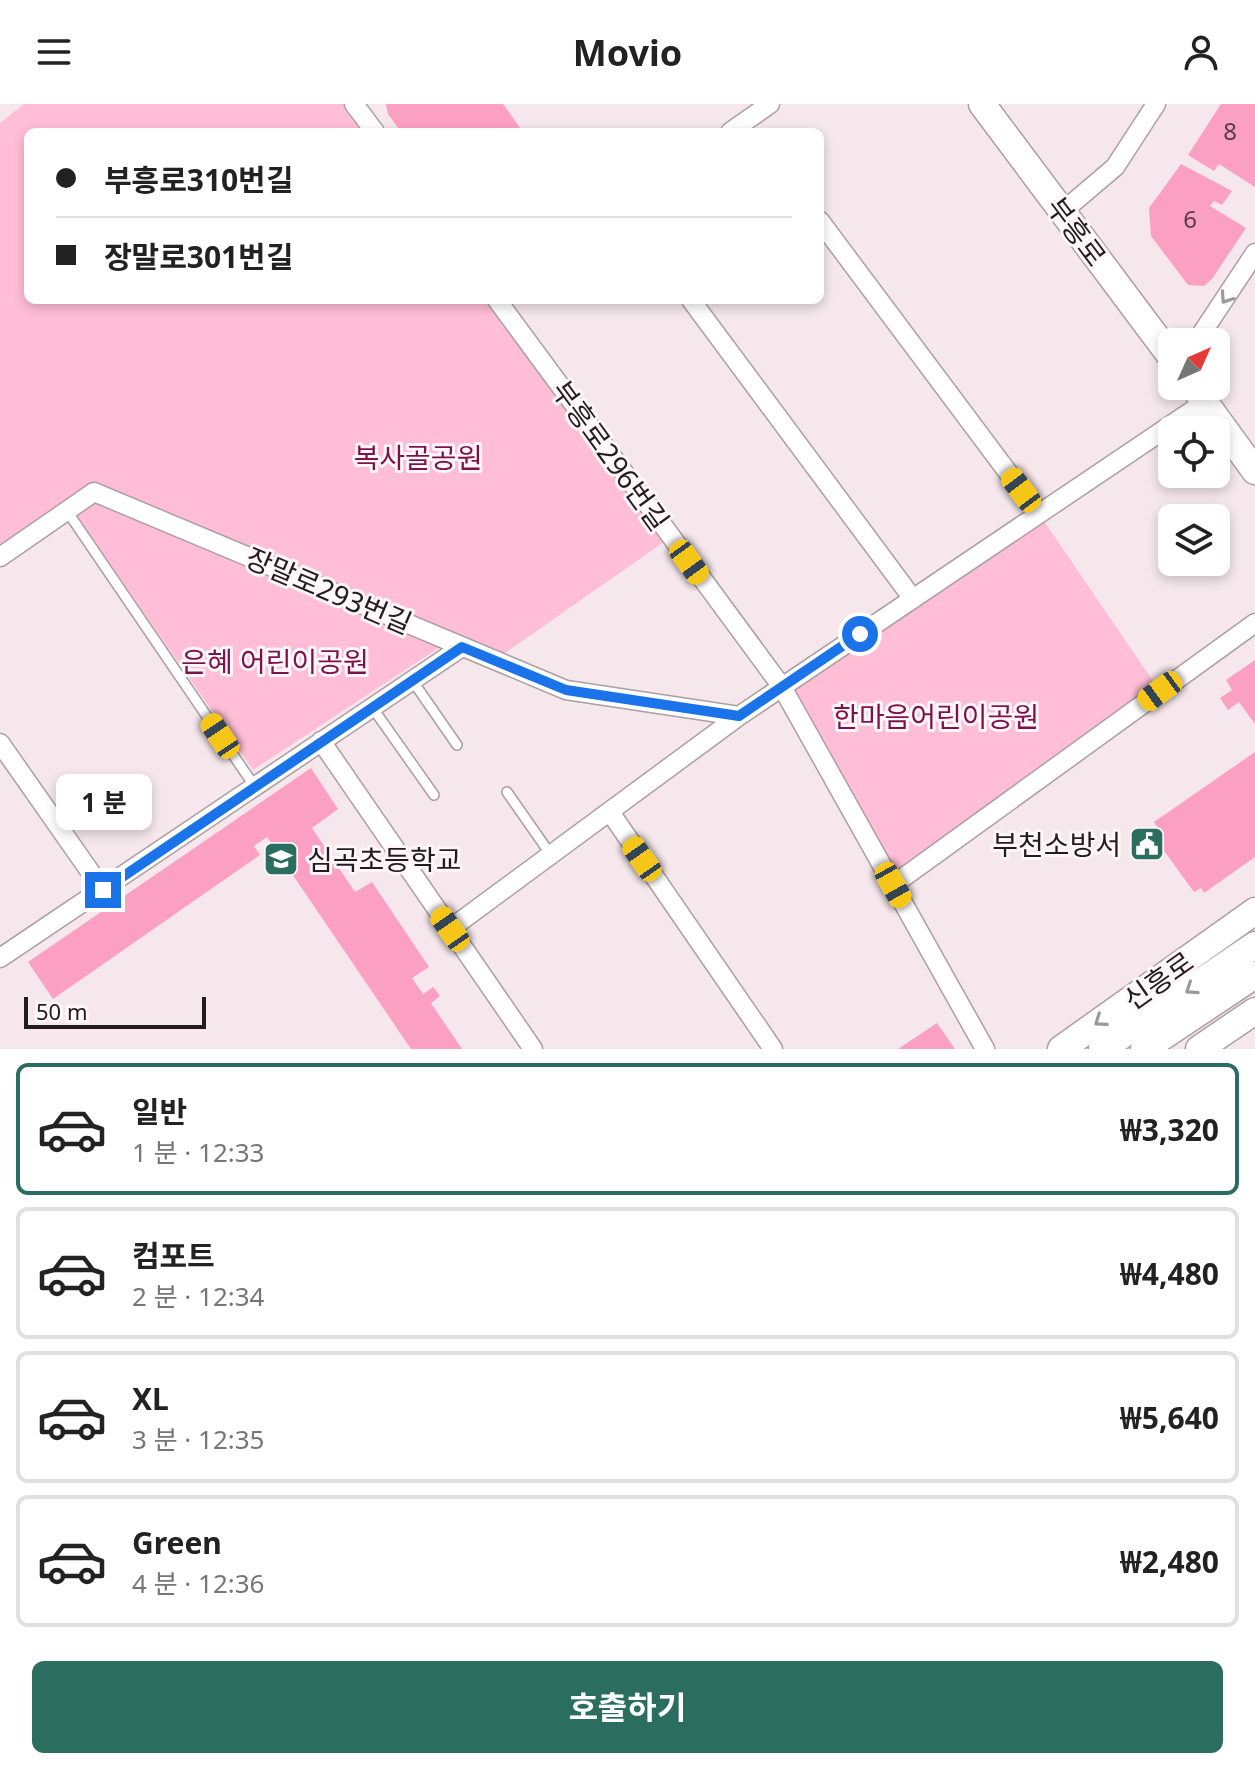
<!DOCTYPE html>
<html lang="ko">
<meta charset="utf-8">
<style>
:root{--surface:#fff;--page:#f2f2f2;--text:#222;--muted:#767676;--line:#e0e0e0;--accent:#2b6e60}
body{margin:0;font-family:"Noto Sans","Noto Sans KR",sans-serif;background:var(--page);color:var(--text);height:100vh;display:flex;flex-direction:column;font-size:30px;white-space:nowrap}
*{box-sizing:border-box;margin:0}
p{font-size:26px;color:var(--muted)}
.icon{flex:none;width:44px;height:44px;fill:none;stroke:currentColor;stroke-width:2;stroke-linecap:round;stroke-linejoin:round}
.map{position:relative;height:945px;overflow:hidden}
.panel{display:flex;flex-direction:column;background:var(--surface);flex:1}
.panel>*{flex:none}
.guide{position:absolute;left:24px;top:24px;width:800px;height:176px;border-radius:12px;box-shadow:0 4px 12px #0003;display:grid;align-content:center;height:176px;padding:0 32px;background:var(--surface)}
.needle{width:52px;rotate:45deg}
.buttons{position:absolute;left:1158px;top:224px;display:grid;gap:16px}
.buttons a{display:grid;place-items:center;width:72px;height:72px;border-radius:12px;background:var(--surface);box-shadow:0 4px 12px #0003;font-size:40px}
.scale{position:absolute;left:24px;bottom:20px;width:182px;box-sizing:border-box;padding-left:8px;border:4px solid #211c1e;border-top:0;font-size:22px;line-height:28px;white-space:nowrap;color:#211c1e;-webkit-text-stroke:6px #fef6f9;paint-order:stroke}
.end{position:absolute;width:36px;height:36px;margin:-18px;border:10px solid #1a73e8;background:#fff;box-shadow:0 0 0 4px #fff}
.from{border-radius:50%}
.bubble{position:absolute;height:56px;border-radius:12px;background:var(--surface);box-shadow:0 4px 12px #0003;font-size:26px;font-weight:700;line-height:56px;text-align:center}
.car{position:absolute;width:24px;height:48px;margin:-24px -12px;border-radius:10px;box-shadow:0 0 6px 2px #0007;background:linear-gradient(#f5c518 24%,#345 0 40%,#f5c518 0 76%,#345 0 86%,#f5c518 0)}
.guide b{display:flex;align-items:center;gap:28px;height:76px;font-size:30px}
.guide b+b{border-top:2px solid var(--line)}
.guide i{width:20px;height:20px;background:var(--text)}
ul{padding:14px 0 0;list-style:none}
li{display:flex;align-items:center;gap:24px;height:132px;margin:0 16px 12px;padding:0 16px;border:4px solid var(--line);border-radius:12px}
li div{flex:1}
li b{display:block;font-size:30px}
li em{font-style:normal;font-weight:700}
li.selected{border-color:var(--accent)}
li>.icon{width:72px;height:72px;stroke-width:1.5}
.action{display:flex;gap:16px;margin-top:auto;padding:16px 32px}
.action a{flex:1;height:92px;border-radius:12px;background:var(--accent);color:#fff;font-size:32px;font-weight:700;line-height:92px;text-align:center}
header{display:flex;justify-content:space-between;align-items:center;height:104px;padding:0 32px;background:var(--surface);font-size:36px;font-weight:700}
.map>svg:first-child{display:block}
</style>
<header><svg class="icon" aria-label="menu" viewBox="0 0 24 24"><path d="M4 6h16M4 12h16M4 18h16"/></svg>Movio<svg class="icon" aria-label="person" viewBox="0 0 24 24"><circle cx="12" cy="8" r="4"/><path d="M4 21q1-7 8-7t8 7"/></svg></header>
<div class="map">
<svg width="1255" height="945" viewBox="0 0 1255 945">
<rect width="100%" height="100%" fill="#f5e7eb"/>
<path fill="#ffbed5" d="M24,0H355L375,28H28V196H498L671,433L495,556L95,388L0,454V19Z
M98,396L440,543L253,666L74,408Z
M1039,410L1160,587L893,781L782,583Z"/>
<path fill="#fca0c3" d="M386,0H503L523,28H401L388,10Z
M1221,0H1255V83L1219,60L1214,67L1188,51Z
M1181,60L1232,87L1222,101L1214,97L1210,102L1246,124L1212,175L1204,182L1188,181L1151,132L1149,104Z
M1255,556V620L1239,598L1228,606L1220,594L1232,586L1226,576Z
M1255,648V753L1204,789L1201,784L1194,788L1154,733L1161,728L1154,718Z
M311,664L338,705L312,724L355,788L372,778L429,863L412,874L423,890L433,883L440,892L431,899L462,945H411L267,733L254,742L260,751L53,895L28,858Z
M937,919L955,945H898Z"/>
<g fill="none" stroke-linecap="round" stroke-linejoin="round">
<g stroke="#ac9fa4" stroke-width="12">
<path id="lane" d="M67,407L255,683
M412,576L457,641
M372,603L434,691
M507,688L551,751"/>
</g>
<g stroke="#ac9fa4" stroke-width="21">
<path id="street" d="M354,0L375,28
M730,28L770,0
M1062,108L1115,63L1156,0
M820,117L1039,410
M497,196L782,583L985,945
M691,196L913,495
M1196,238L1255,149
M0,453L94,388L566,586L739,612
M321,637L533,945
M0,639L103,786
M610,708L773,945
M893,781L1255,519
M450,825L739,612L1205,298
M0,854L462,543"/>
</g>
<g stroke="#ac9fa4" stroke-width="29">
<path id="secondary" d="M982,0L1172,254
M1193,282L1255,367
M1061,945L1255,807
M1102,945L1255,841
M1144,945L1255,871
M1199,945L1255,907"/>
</g>
<use href="#lane" stroke="#fff" stroke-width="9"/>
<use href="#street" stroke="#fff" stroke-width="18"/>
<use href="#secondary" stroke="#fff" stroke-width="26"/>
</g>
<defs><path id="oneway-chevron" d="M-2-3.5L2.5 0L-2 3.5" fill="none" stroke-width="1.6" stroke-linecap="round" stroke-linejoin="round" transform="scale(2)"/></defs>
<g stroke="#9b999a">
<use href="#oneway-chevron" transform="translate(1226 194) rotate(124)"/>
<use href="#oneway-chevron" transform="translate(1191 885) rotate(146)"/>
<use href="#oneway-chevron" transform="translate(1100 917) rotate(145)"/>
</g>
<g fill="none" stroke-linecap="round" stroke-linejoin="round">
<path stroke="#1a73e8" stroke-width="10" d="M103,786L462,543L566,586L739,612L860,530"/>
</g>
<defs>
<g id="civic-square" transform="scale(1.8)"><rect x="-9" y="-9" width="18" height="18" rx="4" fill="#2b6e60" stroke="#fef6f9"/><path d="M-.6-6.5H3V-4.5H.6V-3L4-1V1h2V6H-6V1h2V-1L-.6-3ZM-1.2 2.5V6h2.4V2.5Z" fill="#fff"/></g>
<g id="school-square" transform="scale(1.8)"><rect x="-9" y="-9" width="18" height="18" rx="4" fill="#2b6e60" stroke="#fef6f9"/><path d="M0-5L7-2L0 1L-7-2ZM-4 1L0 2.5L4 1V4Q0 6-4 4Z" fill="#fff"/></g>
</defs>
<g fill-rule="evenodd">
<use href="#civic-square" x="1147" y="740"/>
<use href="#school-square" x="281" y="755"/>
</g>
<g text-anchor="middle" dominant-baseline="central" stroke-width="6" stroke-linejoin="round" paint-order="stroke">
<g font-size="24" fill="#583d47">
<text x="1230" y="26">8</text>
<text x="1190" y="114">6</text>
</g>
<g font-size="28" fill="#211c1e" stroke="#fef6f9">
<text transform="translate(1077 127) rotate(53)">부흥로</text>
<text transform="translate(611 351) rotate(54)">부흥로296번길</text>
<text transform="translate(329 486) rotate(23)">장말로293번길</text>
<text transform="translate(1158 876) rotate(-35)">신흥로</text>
</g>
<g font-size="28" fill="#7d1249" stroke="#fef6f9">
<text x="418" y="353">복사골공원</text>
<text x="275" y="557">은혜 어린이공원</text>
<text x="936" y="612">한마음어린이공원</text>
</g>
<g font-size="28" fill="#211c1e" stroke="#fef6f9" text-anchor="end">
<text x="1121" y="740">부천소방서</text>
<text x="307" y="755" text-anchor="start">심곡초등학교</text>
</g>
</g>
</svg>
<div class="buttons">
<a><svg class="needle" viewBox="-14 -14 28 28"><path d="M0-13l5 13h-10z" fill="#e53935"/><path d="M0 13l5-13h-10z" fill="#767676"/></svg></a>
<a><svg class="icon" aria-label="locate" viewBox="0 0 24 24"><circle cx="12" cy="12" r="6"/><path d="M12 2v4M12 18v4M2 12h4M18 12h4"/></svg></a>
<a><svg class="icon" aria-label="layers" viewBox="0 0 24 24"><path d="M12 4l9 5-9 5-9-5zM3 14l9 5 9-5"/></svg></a>
</div>
<div class="scale">50 m</div>
<i class="end from" style="left:860px;top:530px"></i>
<i class="end" style="left:103px;top:786px"></i>
<div class="bubble" style="left:56px;top:670px;width:96px">1 분</div>
<i class="car" style="left:1021px;top:386px;rotate:323deg"></i>
<i class="car" style="left:689px;top:458px;rotate:144deg"></i>
<i class="car" style="left:1160px;top:587px;rotate:234deg"></i>
<i class="car" style="left:220px;top:632px;rotate:326deg"></i>
<i class="car" style="left:642px;top:755px;rotate:325deg"></i>
<i class="car" style="left:893px;top:781px;rotate:151deg"></i>
<i class="car" style="left:450px;top:825px;rotate:325deg"></i>
<div class="guide">
<b><i class="from"></i>부흥로310번길</b>
<b><i></i>장말로301번길</b>
</div>
</div>
<section class="panel">
<ul>
<li class="selected"><svg class="icon" aria-label="car" viewBox="0 0 24 24"><path d="M5 17H2v-5l4-1 3-4h7l3 4 3 1v5h-3M9 17h6M6 11h13"/><circle cx="7" cy="17" r="2"/><circle cx="17" cy="17" r="2"/></svg><div><b>일반</b><p>1 분 · 12:33</p></div><em>₩3,320</em></li>
<li><svg class="icon" aria-label="car" viewBox="0 0 24 24"><path d="M5 17H2v-5l4-1 3-4h7l3 4 3 1v5h-3M9 17h6M6 11h13"/><circle cx="7" cy="17" r="2"/><circle cx="17" cy="17" r="2"/></svg><div><b>컴포트</b><p>2 분 · 12:34</p></div><em>₩4,480</em></li>
<li><svg class="icon" aria-label="car" viewBox="0 0 24 24"><path d="M5 17H2v-5l4-1 3-4h7l3 4 3 1v5h-3M9 17h6M6 11h13"/><circle cx="7" cy="17" r="2"/><circle cx="17" cy="17" r="2"/></svg><div><b>XL</b><p>3 분 · 12:35</p></div><em>₩5,640</em></li>
<li><svg class="icon" aria-label="car" viewBox="0 0 24 24"><path d="M5 17H2v-5l4-1 3-4h7l3 4 3 1v5h-3M9 17h6M6 11h13"/><circle cx="7" cy="17" r="2"/><circle cx="17" cy="17" r="2"/></svg><div><b>Green</b><p>4 분 · 12:36</p></div><em>₩2,480</em></li>
</ul>
<div class="action"><a>호출하기</a></div>
</section>
